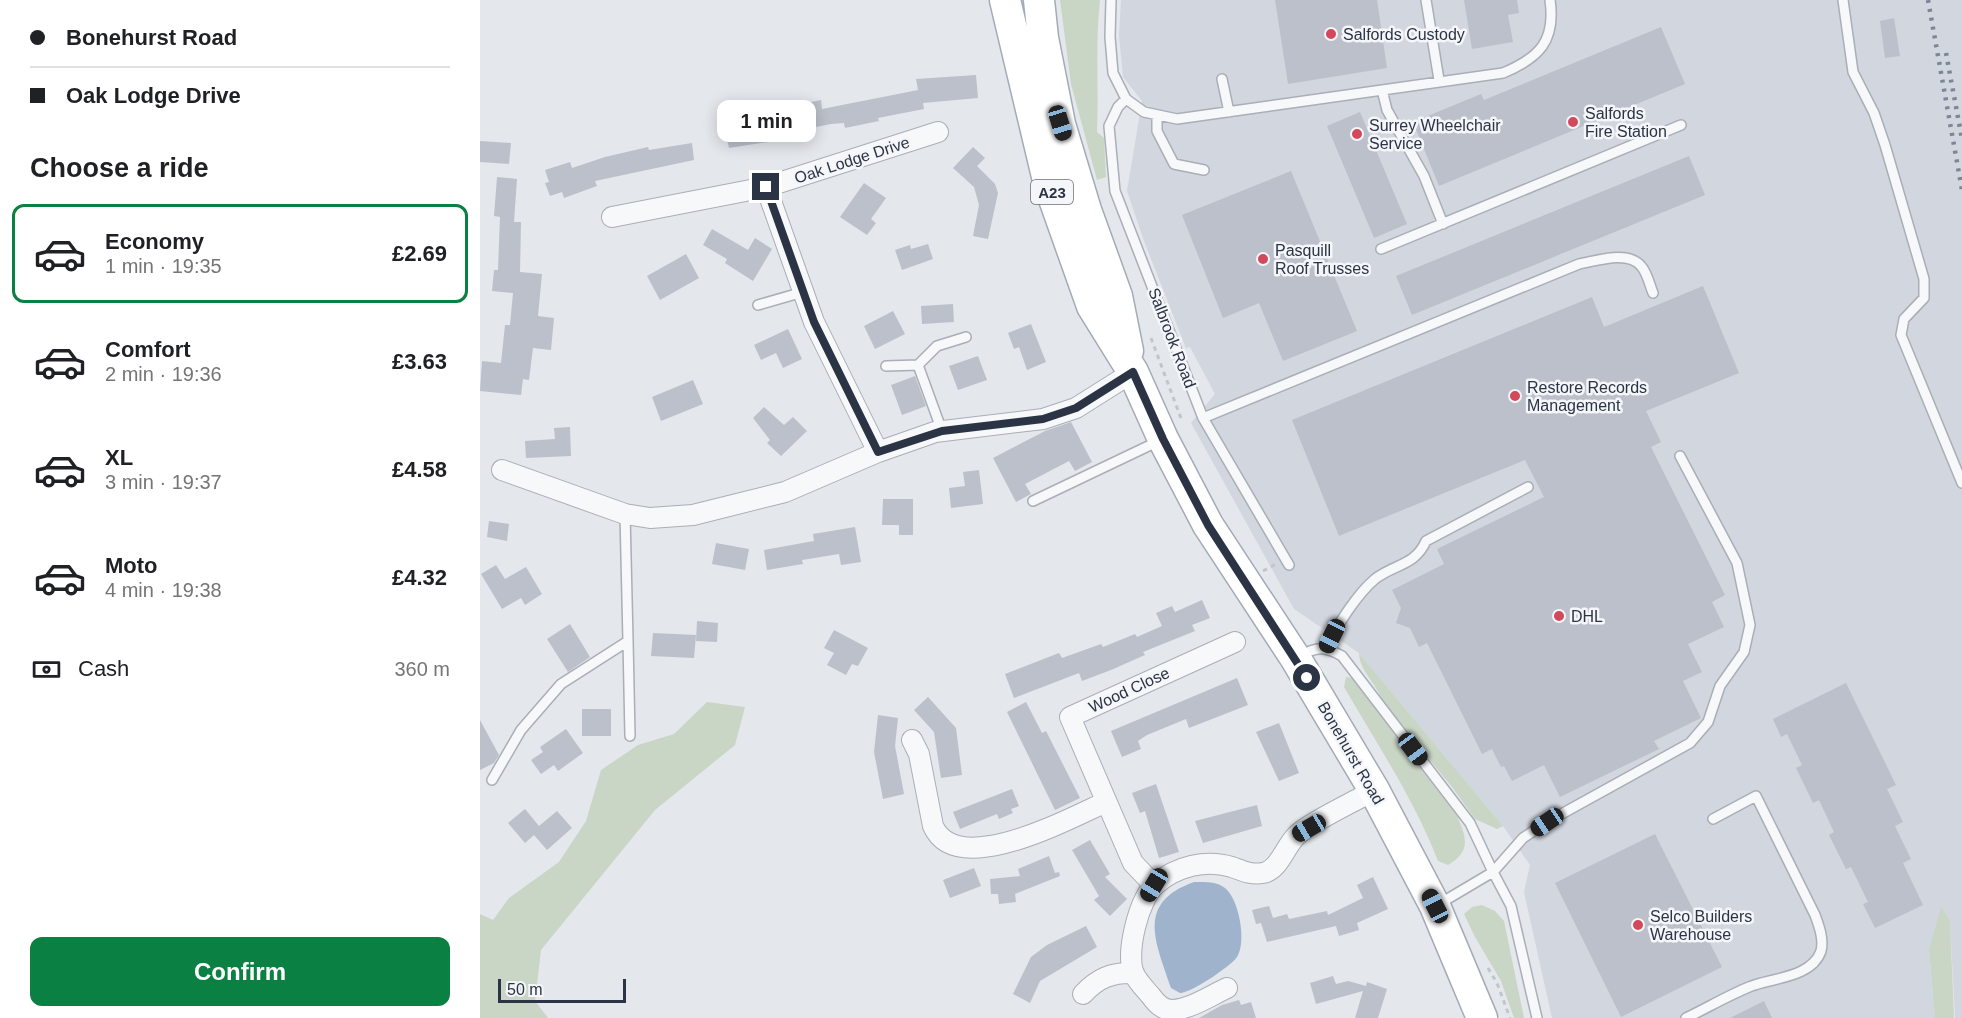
<!DOCTYPE html>
<meta charset="utf-8">
<style>
:root{--surface:#fff;--page:#f6f6f6;--text:#202124;--muted:#757577;--line:#e0e0e0;--accent:#0b8043}
body{margin:0;font-family:Arial,sans-serif;background:var(--page);color:var(--text);height:100vh;display:flex;flex-direction:column;font-size:22px;white-space:nowrap}
*{box-sizing:border-box;margin:0}
p{font-size:20px;color:var(--muted)}
.icon{flex:none;width:33px;height:33px;fill:none;stroke:currentColor;stroke-width:2;stroke-linecap:round;stroke-linejoin:round}
.map{position:relative;flex:1;overflow:hidden}
.drawer{display:flex;flex-direction:column;background:var(--surface);width:480px}
.drawer>*{flex:none}
.hud{display:grid;align-content:center;height:132px;padding:0 30px;background:var(--surface)}
.scale{position:absolute;left:18px;bottom:15px;width:128px;box-sizing:border-box;padding-left:6px;border:3px solid #2b3445;border-top:0;font-size:16px;line-height:21px;white-space:nowrap;color:#2b3445;-webkit-text-stroke:4px #f4f6f9;paint-order:stroke}
.end{position:absolute;width:27px;height:27px;margin:-14px;border:8px solid #2b3445;background:#fff;box-shadow:0 0 0 3px #fff}
.from{border-radius:50%}
.bubble{position:absolute;height:42px;border-radius:12px;background:var(--surface);box-shadow:0 3px 15px #0003;font-size:20px;font-weight:600;line-height:42px;text-align:center}
.car{position:absolute;width:18px;height:36px;margin:-18px -9px;border-radius:8px;box-shadow:0 0 4px 2px #0007;background:linear-gradient(#222 24%,#8ab4d8 0 40%,#222 0 76%,#8ab4d8 0 86%,#222 0)}
.hud b{display:flex;align-items:center;gap:21px;height:57px;font-size:22px}
.hud b+b{border-top:2px solid var(--line)}
.hud i{width:15px;height:15px;background:var(--text)}
ul{padding:0;list-style:none}
li{display:flex;align-items:center;gap:18px;height:99px;margin:0 12px 9px;padding:0 18px;border:3px solid transparent;border-radius:12px}
li div{flex:1}
li b{display:block;font-size:22px}
li em{font-style:normal;font-weight:600}
li.current{border-color:var(--accent)}
li>.icon{width:54px;height:54px;stroke-width:1.5}
h2{padding:0 30px;font-size:27px;line-height:72px}
.pay{display:flex;align-items:center;gap:15px;height:66px;padding:0 30px;font-size:22px}
.pay p{margin-inline-start:auto}
.action{display:flex;gap:12px;margin-top:auto;padding:12px 30px}
.action a{flex:1;height:69px;border-radius:12px;background:var(--accent);color:#fff;font-size:24px;font-weight:600;line-height:69px;text-align:center}
main{display:flex;flex:1;min-height:0}
.map>svg:first-child{display:block}
</style>
<main>
<section class="drawer">
<div class="hud">
<b><i class="from"></i>Bonehurst Road</b>
<b><i></i>Oak Lodge Drive</b>
</div>
<h2>Choose a ride</h2>
<ul>
<li class="current"><svg class="icon" aria-label="car" viewBox="0 0 24 24"><path d="M5 17H2v-5l4-1 3-4h7l3 4 3 1v5h-3M9 17h6M6 11h13"/><circle cx="7" cy="17" r="2"/><circle cx="17" cy="17" r="2"/></svg><div><b>Economy</b><p>1 min · 19:35</p></div><em>£2.69</em></li>
<li><svg class="icon" aria-label="car" viewBox="0 0 24 24"><path d="M5 17H2v-5l4-1 3-4h7l3 4 3 1v5h-3M9 17h6M6 11h13"/><circle cx="7" cy="17" r="2"/><circle cx="17" cy="17" r="2"/></svg><div><b>Comfort</b><p>2 min · 19:36</p></div><em>£3.63</em></li>
<li><svg class="icon" aria-label="car" viewBox="0 0 24 24"><path d="M5 17H2v-5l4-1 3-4h7l3 4 3 1v5h-3M9 17h6M6 11h13"/><circle cx="7" cy="17" r="2"/><circle cx="17" cy="17" r="2"/></svg><div><b>XL</b><p>3 min · 19:37</p></div><em>£4.58</em></li>
<li><svg class="icon" aria-label="car" viewBox="0 0 24 24"><path d="M5 17H2v-5l4-1 3-4h7l3 4 3 1v5h-3M9 17h6M6 11h13"/><circle cx="7" cy="17" r="2"/><circle cx="17" cy="17" r="2"/></svg><div><b>Moto</b><p>4 min · 19:38</p></div><em>£4.32</em></li>
</ul>
<div class="pay"><svg class="icon" aria-label="cash" viewBox="0 0 24 24"><path d="M3 7h18v10H3z"/><circle cx="12" cy="12" r="2"/></svg>Cash<p>360 m</p></div>
<div class="action"><a>Confirm</a></div>
</section>
<div class="map">
<svg width="1482" height="1018" viewBox="0 0 1482 1018">
<rect width="100%" height="100%" fill="#e4e7ec"/>
<path fill="#d2d6de" d="M641,0H1482V1018H1475L1470,921L1449,950L1455,1018H1072L1044,892L1050,865L1023,826L879,653L814,609L711,423L735,394L710,347L706,348L664,241L647,191L662,101L643,77L639,35Z"/>
<path fill="#c9d6c5" d="M580,0H620C615,44 619,88 617,132L624,138L626,177L617,180L591,84Z
M879,653L1023,826L1017,829L995,819L972,787L902,702C898,684 879,671 879,653Z
M866,677L872,678L977,816C987,838 991,851 968,865L958,861C934,799 897,744 864,687Z
M227,702L265,707L255,745L175,810L61,950L55,1001L68,1018H0V914L13,920L29,898L79,862L106,821L121,770L158,745L194,734Z
M1002,905L1015,911L1024,921L1044,1018H1034L1021,981L995,937L984,914L992,907Z
M1461,907L1470,921L1474,1018H1455L1449,950Z"/>
<path fill="#9fb4cc" d="M714,882C725,882 736,881 745,888C759,899 767,942 757,957C751,966 711,993 700,993L691,988C676,942 655,903 714,882Z"/>
<path fill="#bbc0ca" d="M795,0H897L907,68L808,84Z
M984,0H1037L1039,13L1028,15L1033,42L992,49Z
M1414,18L1420,56L1405,58L1400,21Z
M1181,27L1205,84L959,186L933,122L1001,94L1004,100Z
M496,75L498,98L443,103L444,109L398,118L399,121L365,128L364,123L351,124L326,129L327,136L249,148L244,126L282,118L283,123L313,117L311,106L341,100L342,109L438,90L436,79Z
M880,112L927,224L894,238L847,126Z
M0,141L31,143L29,164L0,162Z
M212,143L214,160L115,181L117,186L84,198L82,192L70,196L65,183L69,182L65,170L90,162L92,168L125,157L168,147L169,150Z
M493,147L505,158L497,166L515,184L518,193L508,239L493,236L499,205L494,187L473,168Z
M1209,156L1225,195L932,315L916,276Z
M811,171L877,331L803,361L779,303L743,318L702,215Z
M17,177L37,179L34,222H41L40,272L62,274L58,316L74,318L71,350L53,348L49,380L43,379L41,395L0,391L2,361L21,363L25,325H30L33,293L12,291L14,270H18L20,217L14,216Z
M384,183L406,198L391,219L396,223L387,235L360,217Z
M232,229L268,250L275,238L292,249L273,281L245,263L247,259L223,245Z
M448,244L453,259L422,270L415,250L430,245L431,249Z
M206,254L219,278L180,300L167,276Z
M1223,286L1259,373L1166,411L1181,442L1171,447L1245,595L1232,602L1244,627L1208,644L1222,672L1203,681L1221,718L1174,741L1179,749L1080,797L1064,765L1032,781L1024,766L1021,767L1012,749L1002,754L947,643L939,647L930,628L916,623L921,608L912,590L964,564L957,549L1064,497L1045,460L859,536L812,420L1112,297L1124,327Z
M473,304L474,322L442,324L441,306Z
M413,311L425,334L395,349L384,326Z
M551,324L566,362L547,370L539,347L534,349L528,333Z
M308,329L322,359L303,368L296,353L281,360L274,345Z
M498,356L507,380L478,390L469,366Z
M435,376L446,406L422,415L411,385Z
M213,380L223,404L181,421L172,397Z
M284,407L304,425L313,417L327,431L301,456L287,443L290,440L273,418Z
M591,422L612,462L595,471L589,461L545,484L551,494L536,502L513,458L565,431Z
M90,427L91,456L46,458L45,441L75,439L74,428Z
M499,470L503,504L471,508L469,488L485,486L483,472Z
M403,499H433V535H419V525H402Z
M9,521L29,524L27,541L7,537Z
M375,527L381,562L361,565L359,554L322,560L323,564L287,570L284,550L334,541L333,534Z
M236,543L269,549L265,570L232,564Z
M16,565L25,579L46,567L62,594L45,605L41,598L22,609L1,574Z
M722,600L730,618L712,625L715,631L663,652L665,655L631,670L602,681L599,673L534,698L525,674L579,653L582,658L621,644L623,647L655,634L657,637L682,626L676,613L692,606L695,612Z
M217,621L238,623L237,642L216,641Z
M90,624L110,657L88,672L67,639Z
M354,630L388,648L378,666L372,664L366,675L347,665L354,653L344,648Z
M173,633L216,635L214,658L171,656Z
M757,678L768,705L709,728L706,719L667,735L658,741L661,749L642,757L631,731Z
M1366,683L1416,785L1407,789L1423,822L1415,826L1431,859L1423,863L1443,905L1395,928L1383,904L1388,902L1371,867L1366,869L1349,835L1354,832L1339,800L1333,803L1316,768L1322,765L1307,734L1301,737L1293,719Z
M448,697L476,728L482,775L461,778L454,732L434,710Z
M546,702L562,733L566,731L600,798L575,810L527,712Z
M102,709H131V736H102Z
M398,715L418,718L415,746L424,794L403,799L394,752Z
M0,720L19,755L14,763L0,770Z
M799,723L819,773L799,781L776,732Z
M86,729L103,753L78,771L74,765L61,774L51,760L63,752L60,747Z
M676,784L699,852L679,858L665,811L660,813L652,793Z
M532,789L539,806L531,809L533,813L519,819L517,814L480,829L473,812Z
M777,805L782,826L723,843L715,821Z
M45,809L59,826L77,811L92,828L67,850L54,835L45,843L28,823Z
M1175,834L1242,967L1141,1017L1075,883Z
M610,840L630,874L625,877L647,899L630,916L614,900L619,896L592,850Z
M569,856L575,873L579,872L580,876L535,894L536,902L519,904L518,894H511L510,879L540,876L538,869Z
M494,868L501,886L470,898L463,880Z
M893,877L908,909L877,923L879,930L859,936L856,926L787,942L781,923L776,924L772,910L789,906L793,918L807,914L809,919L847,911L848,915L883,898L877,885Z
M606,926L617,947L560,981L550,1003L533,994L551,957L567,945Z
M853,976L856,984L868,981L886,986L887,982L907,989L898,1018H875L883,991L836,1004L830,983Z
M759,1000L761,1005L771,1002L776,1018H719L742,1005Z
M1284,1001L1292,1018H1250Z"/>
<g fill="none" stroke-linecap="round" stroke-linejoin="round">
<g stroke="#a9aeb7" stroke-width="12">
<path id="lane" d="M631,0L630,37L633,73L646,99L638,107L629,126L635,191L723,418L809,565
M946,0L959,80
M1363,0L1373,72L1394,113L1405,145L1444,279V298L1424,319L1421,335L1482,483
M742,79L749,112
M902,90L907,110L944,176L963,224
M646,99L664,112L697,119L1023,73C1059,58 1076,41 1070,0
M677,117V131L694,164L724,170
M901,249L1201,125
M278,305L323,292
M406,366L438,365
M723,418L1099,264C1116,261 1148,250 1161,266C1167,272 1170,286 1173,293
M462,431L438,365L457,346L486,337
M553,501L681,440
M148,641L150,736
M846,648C856,627 877,594 895,579C914,564 935,566 946,541L1048,487
M820,656C837,646 846,647 862,656L990,823L1013,872L1043,838L1067,822L1210,743L1228,722L1240,686L1264,652L1270,625L1257,563L1200,456
M12,780L41,730L81,684L148,641L145,514
M959,904L1013,872L1031,906L1057,1018
M1206,1018C1227,1008 1247,996 1269,987C1290,978 1332,978 1341,951C1344,939 1339,926 1335,915L1276,796L1233,819"/>
</g>
<g stroke="#a9aeb7" stroke-width="22">
<path id="street" d="M286,187L334,322L398,452
M132,217L286,187L458,132
M22,470L145,514L170,518L213,515L305,492L398,452L455,432L563,419L596,408L653,372
M432,740L439,754L453,826C477,880 590,818 626,802
M674,885L653,863L590,717L755,642
M747,988C730,996 711,1009 692,1010C682,1010 676,1003 671,996C665,989 658,982 654,974C645,953 659,898 676,884C697,866 726,859 752,867C763,871 771,875 783,873C799,870 805,847 816,836C828,823 876,801 894,790
M603,994C618,978 632,972 654,973"/>
</g>
<g stroke="#a3abb8" stroke-width="33">
<path id="primary" d="M525,0L569,185L612,306L653,372L683,439L728,525L816,659L894,790L955,906L1002,1018
M559,0L563,38L580,124L606,210L637,296L648,351"/>
</g>
<path stroke="#c2c5cb" stroke-width="3" stroke-dasharray="4.5 4.5" stroke-linecap="butt" d="M671,338L702,421
M783,571L796,564
M1008,968L1017,983L1030,1018"/>
<use href="#lane" stroke="#f7f8fa" stroke-width="9"/>
<use href="#street" stroke="#f7f8fa" stroke-width="20"/>
<use href="#primary" stroke="#fff" stroke-width="30"/>
<path stroke="#7d8696" stroke-width="4.5" stroke-dasharray="3 6" stroke-linecap="butt" d="M1448,0L1482,190
M1466,53L1482,139"/>
</g>
<g fill="none" stroke-linecap="round" stroke-linejoin="round">
<path stroke="#2b3445" stroke-width="8" d="M286,187L334,322L398,452L462,431L563,419L596,408L653,372L683,439L728,525L827,678"/>
</g>
<g fill="#d1495b" stroke="#f4f6f9" stroke-width="2">
<circle cx="851" cy="34" r="6"/>
<circle cx="1093" cy="122" r="6"/>
<circle cx="877" cy="134" r="6"/>
<circle cx="783" cy="259" r="6"/>
<circle cx="1035" cy="396" r="6"/>
<circle cx="1079" cy="616" r="6"/>
<circle cx="1158" cy="925" r="6"/>
</g>
<g text-anchor="middle" dominant-baseline="central" stroke-width="5" stroke-linejoin="round" paint-order="stroke">
<rect fill="#f4f6f9" stroke="#676e7b" stroke-width="1.5" x="551" y="180" width="42" height="24" rx="4.5"/>
<g font-size="15" font-weight="bold" fill="#2b3445">
<text x="572" y="192">A23</text>
</g>
<g font-size="16" fill="#2b3445" stroke="#f4f6f9" text-anchor="start">
<text x="863" y="34">Salfords Custody</text>
<text x="1105" y="113">Salfords<tspan x="1105" dy="18">Fire Station</tspan></text>
<text x="889" y="125">Surrey Wheelchair<tspan x="889" dy="18">Service</tspan></text>
<text x="795" y="250">Pasquill<tspan x="795" dy="18">Roof Trusses</tspan></text>
<text x="1047" y="387">Restore Records<tspan x="1047" dy="18">Management</tspan></text>
<text x="1091" y="616">DHL</text>
<text x="1170" y="916">Selco Builders<tspan x="1170" dy="18">Warehouse</tspan></text>
</g>
<g font-size="16" fill="#2b3445" stroke="#f4f6f9">
<text transform="translate(372 160) rotate(-18)">Oak Lodge Drive</text>
<text transform="translate(692 338) rotate(69)">Salbrook Road</text>
<text transform="translate(649 690) rotate(-25)">Wood Close</text>
<text transform="translate(871 753) rotate(60)">Bonehurst Road</text>
</g>
</g>
</svg>
<div class="scale">50 m</div>
<i class="end from" style="left:827px;top:678px"></i>
<i class="end" style="left:286px;top:187px"></i>
<div class="bubble" style="left:237px;top:100px;width:99px">1 min</div>
<i class="car" style="left:580px;top:123px;rotate:163deg"></i>
<i class="car" style="left:852px;top:636px;rotate:206deg"></i>
<i class="car" style="left:933px;top:749px;rotate:143deg"></i>
<i class="car" style="left:1067px;top:822px;rotate:236deg"></i>
<i class="car" style="left:829px;top:828px;rotate:240deg"></i>
<i class="car" style="left:674px;top:885px;rotate:211deg"></i>
<i class="car" style="left:955px;top:906px;rotate:333deg"></i>
</div>
</main>
